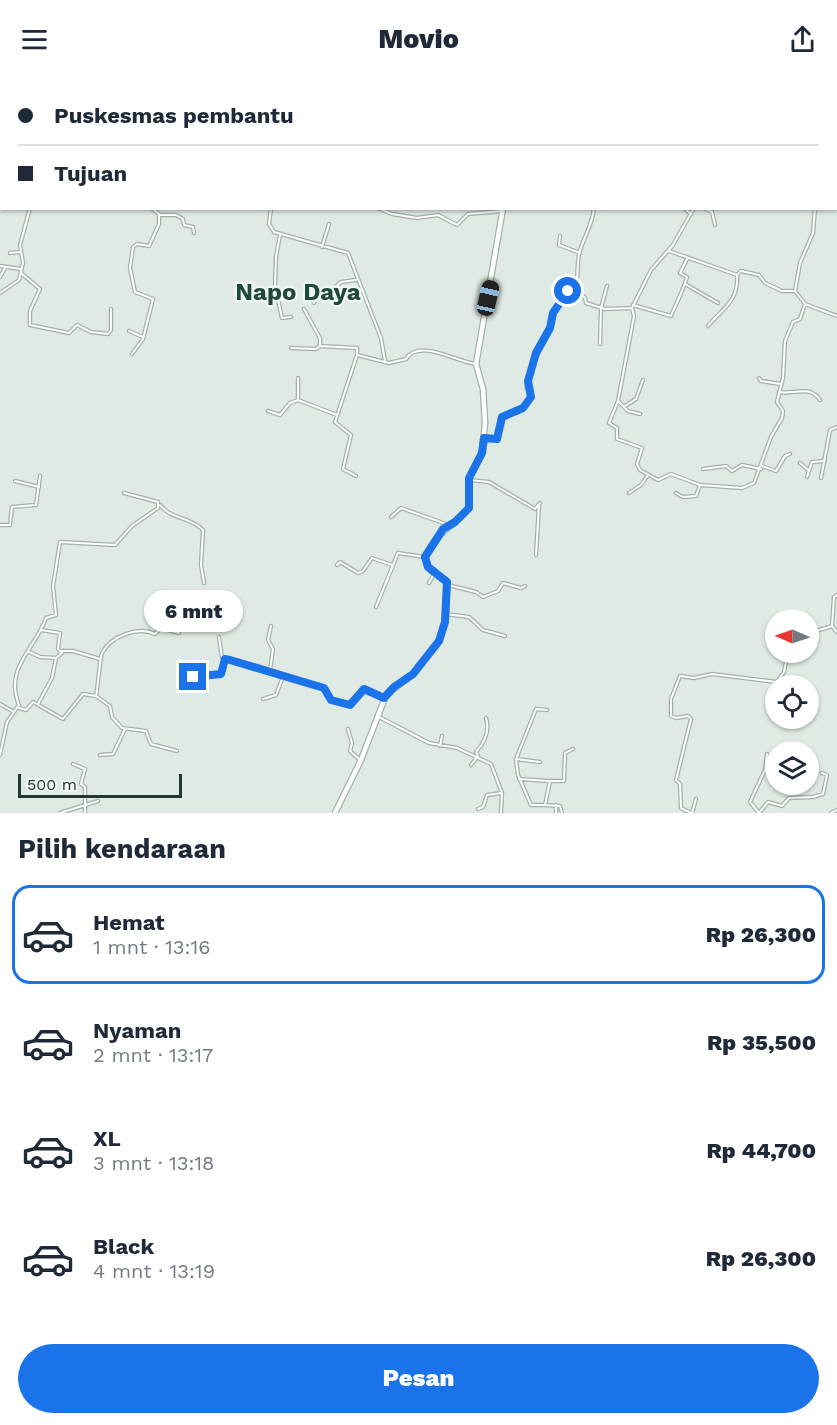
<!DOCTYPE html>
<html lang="id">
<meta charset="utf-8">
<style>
:root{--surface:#fff;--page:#f2f2f3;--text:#1f2937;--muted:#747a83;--line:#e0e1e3;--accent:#1a73e8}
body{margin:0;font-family:"Work Sans",sans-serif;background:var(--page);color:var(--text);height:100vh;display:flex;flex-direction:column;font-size:22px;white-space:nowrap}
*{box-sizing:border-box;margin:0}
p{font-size:20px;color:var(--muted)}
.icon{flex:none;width:33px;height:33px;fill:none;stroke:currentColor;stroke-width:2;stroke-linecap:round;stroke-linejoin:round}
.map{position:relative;height:735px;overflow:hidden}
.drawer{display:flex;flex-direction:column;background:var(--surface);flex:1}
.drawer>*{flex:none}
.banner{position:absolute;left:0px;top:0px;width:837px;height:132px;box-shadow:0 2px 4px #0004;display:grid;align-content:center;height:132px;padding:0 18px;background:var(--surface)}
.needle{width:39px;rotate:272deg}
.tools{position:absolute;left:765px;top:531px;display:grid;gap:12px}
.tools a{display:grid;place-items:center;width:54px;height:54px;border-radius:50%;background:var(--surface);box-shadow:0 2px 4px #0004;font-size:30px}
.scale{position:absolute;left:18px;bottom:15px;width:164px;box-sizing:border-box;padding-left:6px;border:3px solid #21382f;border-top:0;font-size:16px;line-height:21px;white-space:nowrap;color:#21382f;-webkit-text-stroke:4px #eff6f2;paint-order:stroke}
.end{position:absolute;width:27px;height:27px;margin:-14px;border:8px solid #1a73e8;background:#fff;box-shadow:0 0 0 3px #fff}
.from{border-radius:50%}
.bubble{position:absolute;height:42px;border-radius:21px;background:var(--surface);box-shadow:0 2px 4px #0004;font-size:20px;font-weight:800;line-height:42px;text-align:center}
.car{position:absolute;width:18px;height:36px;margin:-18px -9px;border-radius:8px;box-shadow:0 0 4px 2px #0007;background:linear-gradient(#222 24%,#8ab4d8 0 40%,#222 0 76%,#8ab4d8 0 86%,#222 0)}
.banner b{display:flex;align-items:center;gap:21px;height:57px;font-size:22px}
.banner b+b{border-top:2px solid var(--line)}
.banner i{width:15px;height:15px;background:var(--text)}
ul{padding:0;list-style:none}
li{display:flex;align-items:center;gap:18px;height:99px;margin:0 12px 9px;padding:0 6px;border:3px solid transparent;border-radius:18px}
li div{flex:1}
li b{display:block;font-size:22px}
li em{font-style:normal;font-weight:800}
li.current{border-color:var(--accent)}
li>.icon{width:54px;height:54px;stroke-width:1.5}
h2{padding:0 18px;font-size:27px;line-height:72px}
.button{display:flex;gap:12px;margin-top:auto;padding:12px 18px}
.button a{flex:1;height:69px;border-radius:36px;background:var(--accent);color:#fff;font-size:24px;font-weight:800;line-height:69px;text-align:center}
header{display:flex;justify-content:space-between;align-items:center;height:78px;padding:0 18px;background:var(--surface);font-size:27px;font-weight:800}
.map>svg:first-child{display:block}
</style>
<header><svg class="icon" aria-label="menu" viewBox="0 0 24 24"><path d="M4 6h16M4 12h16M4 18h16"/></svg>Movio<svg class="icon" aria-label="share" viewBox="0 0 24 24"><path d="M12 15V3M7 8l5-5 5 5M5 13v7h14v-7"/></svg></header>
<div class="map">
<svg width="837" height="735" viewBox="0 0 837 735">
<rect width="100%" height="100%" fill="#dfeae4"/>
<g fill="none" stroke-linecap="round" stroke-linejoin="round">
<g stroke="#a2b1aa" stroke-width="4.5">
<path id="street" d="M53,0L55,2
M76,0V2
M557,0L559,2
M44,2L45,0
M299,2V0
M0,17H2
M836,35H837
M0,42L2,39
M0,105H2
M271,130L269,146L274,154L348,175L381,260L385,283
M378,130L392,136L417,140L438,137L457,147L468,136L502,133
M594,130C593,146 583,160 579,176C577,187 578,199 576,210L585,220L586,225L605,231L632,230L651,192L673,167L694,130
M684,130L691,136
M704,130L712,134L715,147
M159,137H176L183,141L184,147L193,149L194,155
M280,157L276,179L275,208L282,240L291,239
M560,158L559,167L580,175
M322,169L329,146
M669,173L737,197
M10,175L20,174
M0,188L21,191
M21,195L40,211L30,233V247L69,255L77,247L91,254L108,256L111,252V231
M0,199L5,190
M685,206L718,225
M795,213L800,185L813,155L815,130
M0,215L19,202L23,185L20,167L30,130
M314,225L317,217L331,213L341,204L356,202
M633,227L671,238C675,228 685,208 687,199L680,195L687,181
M632,230L634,238L618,323L609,345L617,350V361L642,370L637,386L640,392L658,402L671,396L700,407
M304,231L320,260V268L357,270V277L389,285L406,281C419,260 457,284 476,286
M708,248C723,230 739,223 737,197L741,193L759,197L765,205L782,213H795L805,226L837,238
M129,253L143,259
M600,266L601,230L607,208
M291,270L316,271L320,268
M132,276L143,261L153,221L135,214L130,190L133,169L137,166L149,168L159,146V136L151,130
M759,300L761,303L781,306
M779,314C795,317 809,306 820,322
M298,322V300
M618,323L628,333L640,336
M625,328L636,321L643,302
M268,333L280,337L290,325L298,322L337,337
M486,360H498L502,339L523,330L530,319C530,316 528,314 527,311C523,296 546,264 551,250C557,231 553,219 576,210
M800,385L809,393
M762,388L776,393L785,378L790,376
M703,391L726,388L732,393L742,387L761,391
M356,398L343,391L351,357L335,344L357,277
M807,399L812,384L825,383
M821,400L830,352L837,349
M469,402L489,404L535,431L540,425
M15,403L39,409
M629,415L641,407L648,397
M676,415L683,419L696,418L700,407L742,410L754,405L771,359L782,340L783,333L777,324L783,300L785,263L793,244L800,241L805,226
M160,427C172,442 191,439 203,452L201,487L204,505
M391,439L401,430L449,447
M0,447H10L12,429L36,427L40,398
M536,477L539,427
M337,487L340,484L358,495L363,493L372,480L392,487
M429,505L435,494
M448,507L476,514L483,519L498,513L503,505L521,510L525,508
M376,529L398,475L425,479
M445,536L469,539L483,552L505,558
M832,548L837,554
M808,552L816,553L832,548L834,519L837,517
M219,559L222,580L225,581
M62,573H73L100,581
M29,574L40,579L56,580
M270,592L273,571L268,562L271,548
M183,599L221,596L225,581L257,588L324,610L334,624L352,626L364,611L384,620
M96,618C98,609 100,579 102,575C111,558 138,548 155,556L161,550L179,555
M263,621L276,617L284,596
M0,626L14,634
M38,626L52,600L56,580L62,575L58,571L60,555L41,552
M19,630L26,632L33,624L63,641L83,616L96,618L110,628L112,639L122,650L146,653L151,666L177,673
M379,639L429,665L457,670L491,686L502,715L501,735
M348,651L352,665L350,673L359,681
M440,668L442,658
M0,677L7,644L19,627C4,589 35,572 46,540L56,537L53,508L60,464L115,467L132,448L158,430V424L124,415
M100,677L113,676L125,651
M516,681L540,684
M73,686L85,691L81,706L85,709V735
M471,687L478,678L476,674C485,664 490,653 486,640
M519,701L549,703
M545,727H531L518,697L516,681L536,631L547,632
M478,731L483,729L487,717L502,715
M60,735L98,723
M556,735V727
M562,735L560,728L545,727L550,703H564L565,675L573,671
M691,735L681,730L680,706L676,702L691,641L688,638L676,640L671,638V621L680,598L694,600L712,596L777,604L784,594L788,574
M692,735L696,721
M759,735L768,724L782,728L789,720L813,719L823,716L827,697L822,695
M759,735L750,724L765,692L767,676
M831,735L837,732"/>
</g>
<g stroke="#9fb5aa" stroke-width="7">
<path id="secondary" d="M545,2L546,0
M836,116H837
M335,735L361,682L386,617L413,596L439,563L445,544L447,504L428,489L425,481C434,454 453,450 469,430V400L482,375L485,345L483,311L476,286L503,130"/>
</g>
<use href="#street" stroke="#fff" stroke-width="2"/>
<use href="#secondary" stroke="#fff" stroke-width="4.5"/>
</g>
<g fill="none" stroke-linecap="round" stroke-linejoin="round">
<path stroke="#1a73e8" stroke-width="8" d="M193,599L221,596L225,581L230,582L324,610L331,622L350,627L364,611L384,620L394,609L413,596L439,563L445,544L447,504L428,489L425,479L443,451L455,444L469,430V400L482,375L484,360L497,361L502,339L523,330L531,319L528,303L536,275L550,250L553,235L568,213"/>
</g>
<g text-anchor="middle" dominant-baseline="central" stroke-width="5" stroke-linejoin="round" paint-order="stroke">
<g font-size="24" font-weight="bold" fill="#1f4939" stroke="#eff6f2">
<text x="298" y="214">Napo Daya</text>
</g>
</g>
</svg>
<div class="tools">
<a><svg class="needle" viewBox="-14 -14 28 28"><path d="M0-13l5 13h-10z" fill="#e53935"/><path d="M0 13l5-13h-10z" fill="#747a83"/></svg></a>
<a><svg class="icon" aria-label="locate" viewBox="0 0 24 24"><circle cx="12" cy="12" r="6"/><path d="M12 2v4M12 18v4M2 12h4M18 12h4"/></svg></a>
<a><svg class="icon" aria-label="layers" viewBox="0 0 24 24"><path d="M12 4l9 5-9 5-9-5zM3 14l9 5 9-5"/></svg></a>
</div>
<div class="scale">500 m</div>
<i class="end from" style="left:568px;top:213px"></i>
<i class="end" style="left:193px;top:599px"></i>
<div class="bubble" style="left:144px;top:512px;width:99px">6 mnt</div>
<i class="car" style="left:488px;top:220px;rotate:13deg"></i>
<div class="banner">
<b><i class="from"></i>Puskesmas pembantu</b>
<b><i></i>Tujuan</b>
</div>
</div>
<section class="drawer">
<h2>Pilih kendaraan</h2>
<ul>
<li class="current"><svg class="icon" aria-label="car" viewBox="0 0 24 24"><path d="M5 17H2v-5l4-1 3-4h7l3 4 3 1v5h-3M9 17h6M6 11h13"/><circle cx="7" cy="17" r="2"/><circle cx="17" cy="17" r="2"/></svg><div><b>Hemat</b><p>1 mnt · 13:16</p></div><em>Rp 26,300</em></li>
<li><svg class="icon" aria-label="car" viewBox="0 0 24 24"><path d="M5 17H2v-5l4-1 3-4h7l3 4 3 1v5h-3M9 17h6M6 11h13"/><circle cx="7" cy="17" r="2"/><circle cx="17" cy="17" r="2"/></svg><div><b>Nyaman</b><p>2 mnt · 13:17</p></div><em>Rp 35,500</em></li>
<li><svg class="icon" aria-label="car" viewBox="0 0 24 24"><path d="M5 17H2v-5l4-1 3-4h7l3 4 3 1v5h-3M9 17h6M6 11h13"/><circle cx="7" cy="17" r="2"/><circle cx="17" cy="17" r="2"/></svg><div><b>XL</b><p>3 mnt · 13:18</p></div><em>Rp 44,700</em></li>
<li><svg class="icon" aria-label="car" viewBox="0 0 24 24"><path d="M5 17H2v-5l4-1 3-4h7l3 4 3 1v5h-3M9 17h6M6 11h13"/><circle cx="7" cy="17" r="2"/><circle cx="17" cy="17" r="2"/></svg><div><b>Black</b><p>4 mnt · 13:19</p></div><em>Rp 26,300</em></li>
</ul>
<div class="button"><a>Pesan</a></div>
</section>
